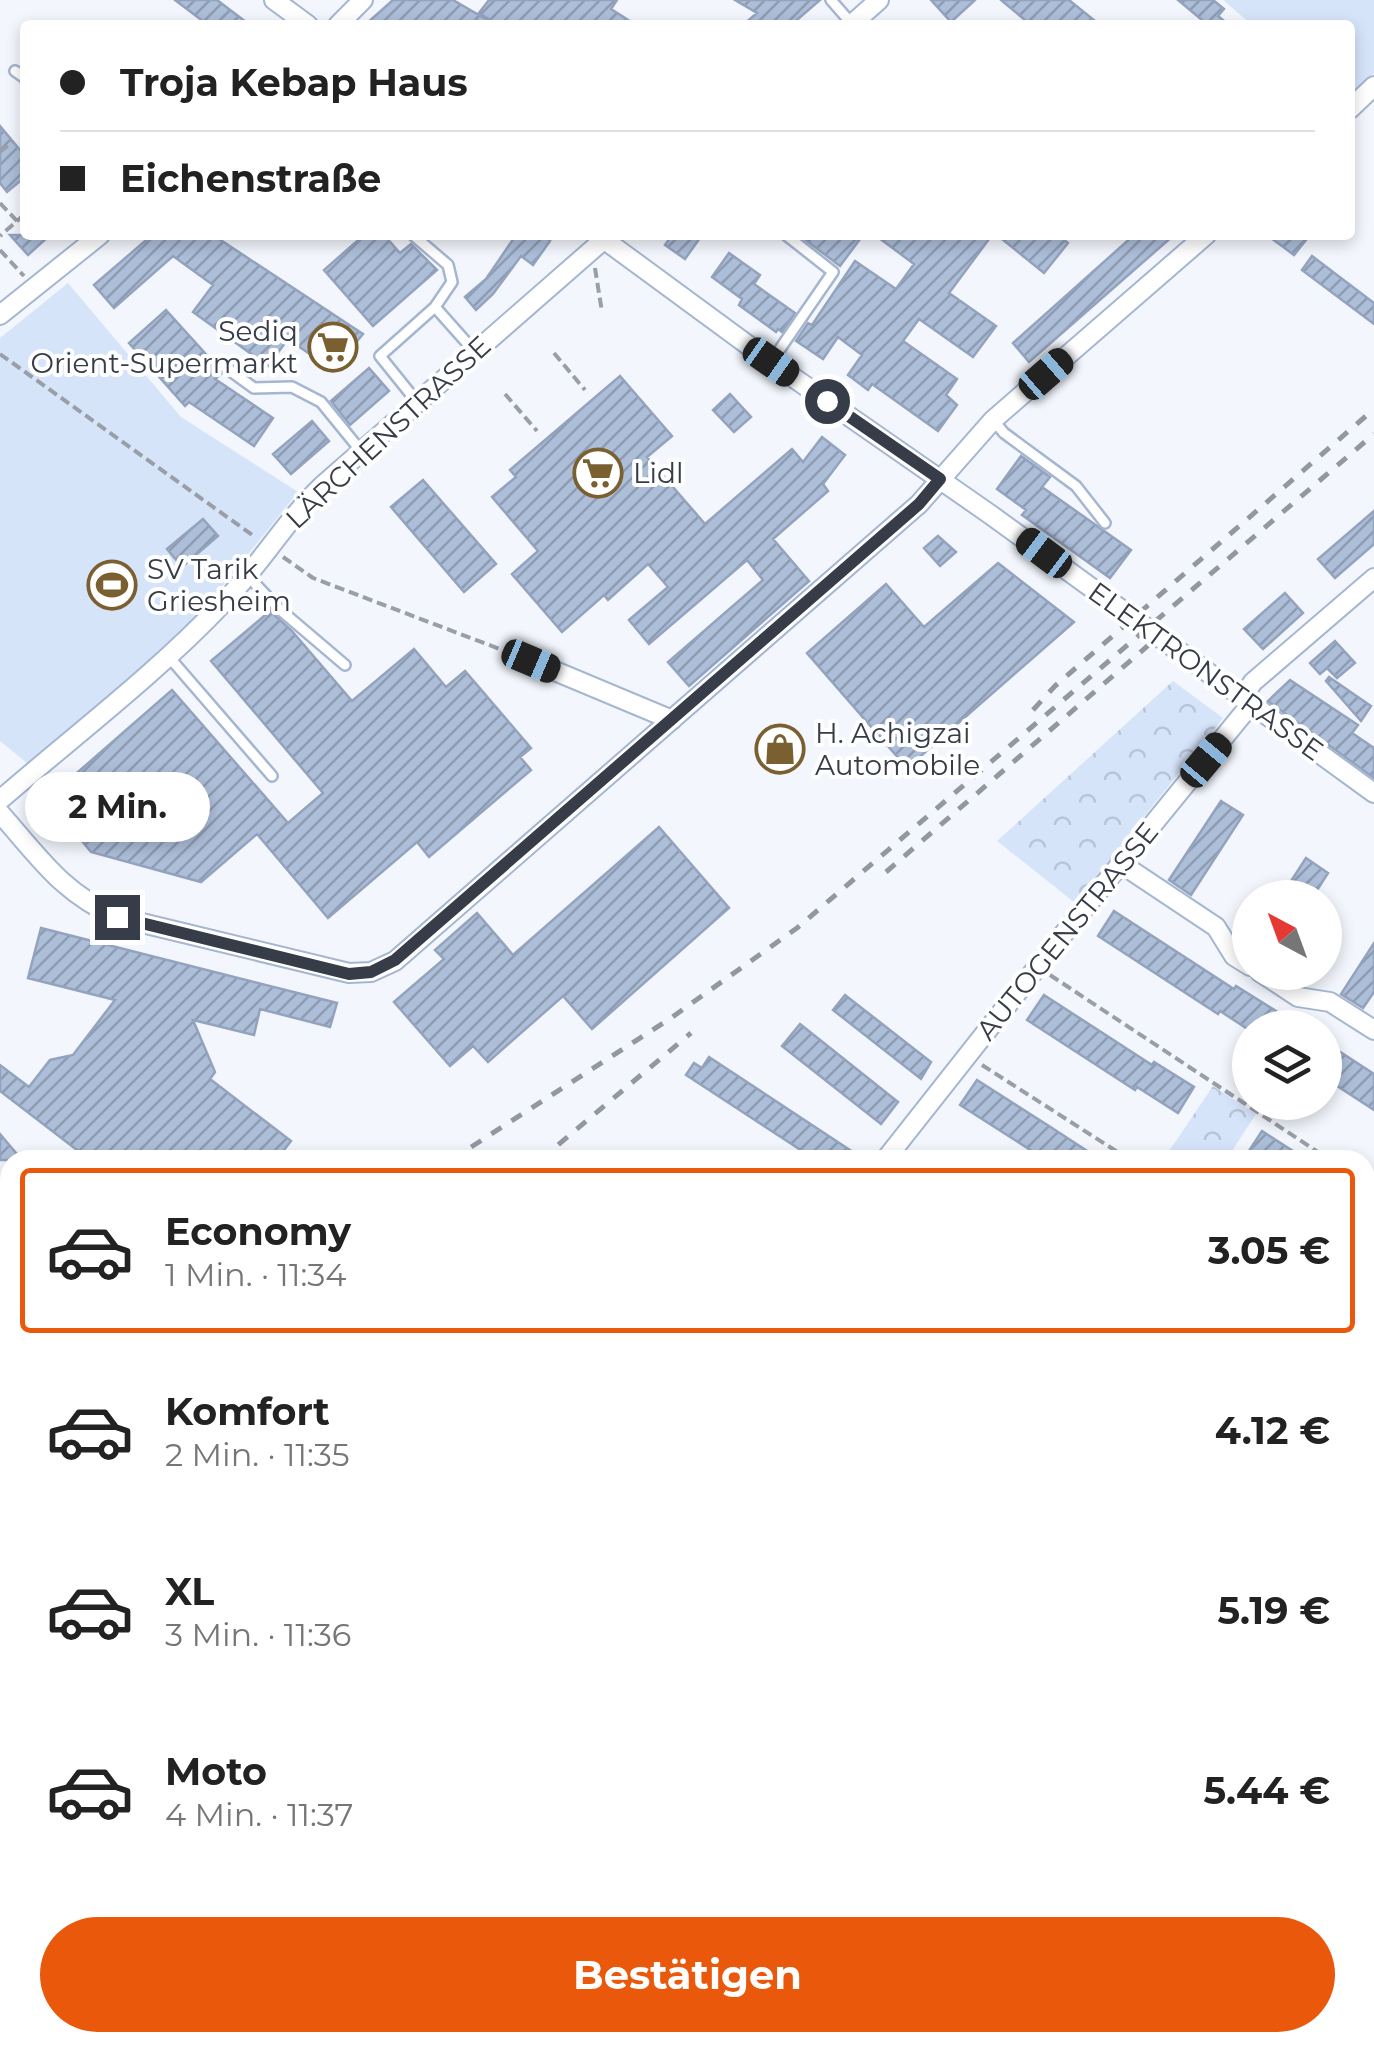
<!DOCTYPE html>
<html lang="de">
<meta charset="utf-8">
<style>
:root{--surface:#fff;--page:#f2f2f2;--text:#222;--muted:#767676;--line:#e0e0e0;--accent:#ea580c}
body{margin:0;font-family:Montserrat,sans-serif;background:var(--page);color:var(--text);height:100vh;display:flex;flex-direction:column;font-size:38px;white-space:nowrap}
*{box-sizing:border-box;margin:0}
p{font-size:32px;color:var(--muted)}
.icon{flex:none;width:55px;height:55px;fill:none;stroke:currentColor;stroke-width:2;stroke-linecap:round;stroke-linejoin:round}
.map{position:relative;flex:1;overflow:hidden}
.sheet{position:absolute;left:0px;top:1150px;width:1375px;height:902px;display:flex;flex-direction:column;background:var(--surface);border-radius:30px 30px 0 0;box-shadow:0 5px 15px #0003}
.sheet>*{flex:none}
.top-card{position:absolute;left:20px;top:20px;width:1335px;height:220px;border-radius:10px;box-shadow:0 5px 15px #0003;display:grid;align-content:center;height:220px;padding:0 40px;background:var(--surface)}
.needle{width:65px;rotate:319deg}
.buttons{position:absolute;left:1232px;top:880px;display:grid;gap:20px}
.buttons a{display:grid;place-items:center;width:110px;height:110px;border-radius:50%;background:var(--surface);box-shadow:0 5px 15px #0003;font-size:50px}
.end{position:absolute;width:45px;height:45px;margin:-22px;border:12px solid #363c48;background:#fff;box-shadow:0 0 0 5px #fff}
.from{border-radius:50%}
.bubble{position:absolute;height:70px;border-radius:35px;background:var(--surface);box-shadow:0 5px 15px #0003;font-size:32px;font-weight:700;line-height:70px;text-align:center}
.car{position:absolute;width:30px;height:60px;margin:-30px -15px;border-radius:12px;box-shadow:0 0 8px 2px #0007;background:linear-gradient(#222 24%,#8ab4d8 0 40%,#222 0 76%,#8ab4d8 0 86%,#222 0)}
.top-card b{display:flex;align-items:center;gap:35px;height:95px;font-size:38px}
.top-card b+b{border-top:2px solid var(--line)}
.top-card i{width:25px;height:25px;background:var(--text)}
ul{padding:18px 0 0;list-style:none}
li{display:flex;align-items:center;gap:30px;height:165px;margin:0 20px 15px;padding:0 20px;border:5px solid transparent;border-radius:10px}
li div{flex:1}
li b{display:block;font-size:38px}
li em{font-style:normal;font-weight:700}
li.on{border-color:var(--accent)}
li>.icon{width:90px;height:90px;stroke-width:1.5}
.action{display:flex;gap:20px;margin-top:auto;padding:20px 40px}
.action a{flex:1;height:115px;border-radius:60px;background:var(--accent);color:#fff;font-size:40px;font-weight:700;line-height:115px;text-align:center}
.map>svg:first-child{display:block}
</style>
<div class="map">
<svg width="1374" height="2051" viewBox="0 0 1374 2051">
<defs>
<pattern id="park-crowns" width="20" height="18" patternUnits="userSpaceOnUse" patternTransform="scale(2.5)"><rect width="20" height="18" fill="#d6e4fa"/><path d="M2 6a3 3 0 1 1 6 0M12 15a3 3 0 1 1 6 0" fill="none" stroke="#b8c4d8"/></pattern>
<pattern id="building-hatch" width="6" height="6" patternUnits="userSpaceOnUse" patternTransform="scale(2.5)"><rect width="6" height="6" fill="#adbed9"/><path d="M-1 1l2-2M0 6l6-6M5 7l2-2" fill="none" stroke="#8e9cb2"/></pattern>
</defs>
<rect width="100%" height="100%" fill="#f3f7fd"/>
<path fill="#d6e4fa" d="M1223,0H1374V73L1350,94V25H1252Z
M68,283L181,417L298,492L193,623L28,764L0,741V338Z"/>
<path fill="url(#park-crowns)" d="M1173,681L1223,718L1075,903L997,841Z
M1213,1086L1256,1114L1226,1160H1163Z"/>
<path fill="url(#building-hatch)" stroke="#93a3be" stroke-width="2.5" d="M175,0H217L250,25H208Z
M393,0H453L496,25H365Z
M489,0H617L611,9L636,25H498L479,13Z
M735,0H820L791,25H743L757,13Z
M931,0H975L951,22Z
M1001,0H1069L1100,25H1031Z
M1178,0H1213L1224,9L1218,16L1229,25H1208Z
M0,126L25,156V177L7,192L0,183Z
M10,235H50L28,255Z
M152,235H213L363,334L333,370L288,339L268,366L193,312L213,285L173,256L114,308L94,285Z
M364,235H384L400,253L411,244L437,270L373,326L324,270Z
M516,235H543L550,241L533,265L521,256L493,294L476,310L465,297L486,279Z
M672,235H702L685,259L665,245Z
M799,235H863L840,266Z
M875,235H992L949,293L996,326L973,357L919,319L903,341L957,379L946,395L957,405L938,431L872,384L868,390L848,375L862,355L838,337L823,359L796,341L808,323L812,325L855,261L896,289L914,264Z
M997,235H1058L1068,243L1044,273Z
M1134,235H1174L1029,362L1013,343Z
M1267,235H1310L1294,255Z
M729,253L760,275L754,284L795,313L782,332L778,329L776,332L739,305L742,299L712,277Z
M1312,256L1374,303V324L1302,270Z
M166,310L213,362L221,374L215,379L273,418L254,446L189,402L185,406L129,343Z
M369,368L389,391L350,425L331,401Z
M620,376L672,436L647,457L705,524L792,449L803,462L822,437L845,455L823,484L828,491L773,539L809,581L689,686L668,662L763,580L747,560L649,644L629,620L668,587L648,564L608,600L604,595L562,632L512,574L538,551L492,497L516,477L510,470Z
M730,394L751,417L734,432L713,410Z
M312,421L329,441L291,474L273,454Z
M1021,456L1050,477L1042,487L1131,550L1110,578L1022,515L1026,510L997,489Z
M423,480L496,564L464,592L391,507Z
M1374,511V544L1335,578L1318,559Z
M203,519L218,536L182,567L167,549Z
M938,536L956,552L940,566L924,548Z
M998,563L1074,622L907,768L807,653L886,584L924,627Z
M1285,593L1303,613L1263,649L1244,629Z
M270,611L292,631L352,701L414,649L446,687L465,671L531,748L520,757L531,770L429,857L417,842L328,918L257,834L201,882L91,852L47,799L172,690L288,823L323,793L211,661Z
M1335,641L1355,663L1337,678L1327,668L1320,674L1310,663Z
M1329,677L1371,706L1361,721L1326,681Z
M1290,680L1358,725L1352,733L1374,748V778L1268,701Z
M1221,801L1243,815L1191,895L1169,880Z
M659,827L729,908L592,1029L563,996L488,1062L473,1046L450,1066L394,1002L444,959L435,950L477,913L513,955Z
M1306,858L1328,873L1312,898H1280Z
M1114,911L1234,989L1236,986L1276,1011L1266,1028H1246L1220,1011L1218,1014L1098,936Z
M41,928L337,1003L330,1027L260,1009L254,1035L193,1020L215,1072L210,1079L291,1141L276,1160H162L153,1153L148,1160H90L0,1091V1065L29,1087L50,1060L73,1055L115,1000L28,978Z
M1374,943V992L1363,1008L1341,994Z
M845,995L931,1062L921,1079L833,1010Z
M1044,995L1152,1065L1154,1062L1194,1087L1178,1113L1137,1087L1135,1090L1027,1020Z
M800,1024L898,1102L881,1124L782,1046Z
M1325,1042L1374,1074V1110L1325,1078Z
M709,1057L865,1160H816L686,1075L694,1063L702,1068Z
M977,1080L1049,1126L1101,1160H1046L960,1105Z
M1262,1131L1307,1160H1243Z
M0,1134L22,1160H0Z"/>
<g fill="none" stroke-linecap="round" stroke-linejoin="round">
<g stroke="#a5b6d1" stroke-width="14">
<path id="service" d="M831,0L852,24
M15,71L25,78
M413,235L448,265L452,282L435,307L475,352
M771,362L833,272L786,235
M221,364L254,388L292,387L321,402L361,451
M417,402L380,356L435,307
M993,420L1004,433L1076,486L1105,523
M247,575L278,608L345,665
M169,657L272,776
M1365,1609L1374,1597
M0,1736L10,1744
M0,1915L7,1911L10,1914
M180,2042L191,2051
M45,2051L62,2042
M626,2051L633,2042
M1025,2051L1031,2042"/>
</g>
<g stroke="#a5b6d1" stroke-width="22">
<path id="minor" d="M274,0L308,25
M338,25L363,0
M851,25L879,0
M1350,109L1374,86
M598,235L771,362L991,515L1374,793
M0,315L100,235
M531,661L672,720
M1242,698L1253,682L1374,578
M0,800C75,735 156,674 224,602C260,565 286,520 323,485L609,235
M0,813C39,857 62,893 117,917L349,973L371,972L395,961L919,504L993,420L1206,235
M1120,863L1216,927L1234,956L1250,966
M1260,972L1298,997L1330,1002L1374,1030
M885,1160L1057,942L1251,704
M1365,1300L1374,1286"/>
</g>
<g stroke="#a5b6d1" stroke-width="28">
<path id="tertiary" d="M1365,1844L1374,1831
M1218,2051L1224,2042"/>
</g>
<path stroke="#999ea7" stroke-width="4" stroke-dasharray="10 5" stroke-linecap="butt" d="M0,152L13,141
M0,203L17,221L0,236
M17,221L25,214
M0,250L24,276
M595,268L602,312
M554,353L585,390
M0,354L255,537
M505,394L537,431
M283,557L313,578L518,656
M1050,975L1330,1160
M982,1065L1130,1160
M1365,1183L1374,1189
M1365,1479L1374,1484"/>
<use href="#service" stroke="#fff" stroke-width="9"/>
<use href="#minor" stroke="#fff" stroke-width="18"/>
<use href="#tertiary" stroke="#fff" stroke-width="22"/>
<path stroke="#9297a0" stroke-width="5" stroke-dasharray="12 12" stroke-linecap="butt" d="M1033,710L1055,686L1374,409
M886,872L1166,630
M451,1160L671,1018L797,928L1374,434
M540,1160L691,1033
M0,1404L10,1399
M0,1429L10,1425
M0,1457L10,1452
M932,2042L943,2051
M602,2051L608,2042"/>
</g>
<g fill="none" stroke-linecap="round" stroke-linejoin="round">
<path stroke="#363c48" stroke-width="12" d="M117,917L349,974L371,972L395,960L919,504L940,479L827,401"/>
</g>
<defs>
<g id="supermarket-ring" transform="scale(2.5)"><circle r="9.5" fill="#fff" stroke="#7a6031" stroke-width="1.5"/><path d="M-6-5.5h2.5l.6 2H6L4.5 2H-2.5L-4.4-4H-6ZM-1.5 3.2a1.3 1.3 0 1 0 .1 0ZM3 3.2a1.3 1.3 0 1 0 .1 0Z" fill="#7a6031"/></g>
<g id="stadium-ring" transform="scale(2.5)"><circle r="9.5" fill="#fff" stroke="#7a6031" stroke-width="1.5"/><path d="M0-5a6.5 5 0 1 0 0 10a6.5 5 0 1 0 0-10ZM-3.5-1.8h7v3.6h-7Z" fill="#7a6031"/></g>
<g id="shop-ring" transform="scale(2.5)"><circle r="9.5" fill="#fff" stroke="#7a6031" stroke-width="1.5"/><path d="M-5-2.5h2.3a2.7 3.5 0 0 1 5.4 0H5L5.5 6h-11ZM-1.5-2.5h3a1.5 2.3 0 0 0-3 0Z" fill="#7a6031"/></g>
</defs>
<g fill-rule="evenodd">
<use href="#supermarket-ring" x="333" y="347"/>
<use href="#supermarket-ring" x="598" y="473"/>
<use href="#stadium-ring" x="112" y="585"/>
<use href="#shop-ring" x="780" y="749"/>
</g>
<g text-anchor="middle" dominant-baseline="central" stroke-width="8" stroke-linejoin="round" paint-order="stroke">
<g font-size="28" fill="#363c48" stroke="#fff" text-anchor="start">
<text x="298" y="331" text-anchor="end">Sediq<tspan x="298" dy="32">Orient-Supermarkt</tspan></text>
<text x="633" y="473">Lidl</text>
<text x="147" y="569">SV Tarik<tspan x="147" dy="32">Griesheim</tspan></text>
<text x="815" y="733">H. Achigzai<tspan x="815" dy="32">Automobile</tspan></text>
</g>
<g font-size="28" fill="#363c48" stroke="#fff">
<text transform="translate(388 432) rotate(-43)">LÄRCHENSTRASSE</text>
<text transform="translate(1206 671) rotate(36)">ELEKTRONSTRASSE</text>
<text transform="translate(1067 931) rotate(-51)">AUTOGENSTRASSE</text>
</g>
</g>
</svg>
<div class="buttons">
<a><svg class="needle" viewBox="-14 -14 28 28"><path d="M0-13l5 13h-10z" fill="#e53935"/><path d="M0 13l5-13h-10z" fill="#767676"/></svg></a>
<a><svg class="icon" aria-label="layers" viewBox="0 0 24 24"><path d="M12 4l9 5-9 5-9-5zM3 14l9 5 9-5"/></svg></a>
</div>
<i class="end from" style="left:827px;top:401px"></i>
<i class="end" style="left:117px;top:917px"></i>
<div class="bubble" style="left:25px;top:772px;width:185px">2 Min.</div>
<i class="car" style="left:771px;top:362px;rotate:125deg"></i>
<i class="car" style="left:1046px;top:374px;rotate:49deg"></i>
<i class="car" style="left:1044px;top:553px;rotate:307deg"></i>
<i class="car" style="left:531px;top:661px;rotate:113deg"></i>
<i class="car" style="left:1206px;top:760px;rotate:40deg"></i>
<div class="top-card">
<b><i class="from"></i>Troja Kebap Haus</b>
<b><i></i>Eichenstraße</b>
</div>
<section class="sheet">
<ul>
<li class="on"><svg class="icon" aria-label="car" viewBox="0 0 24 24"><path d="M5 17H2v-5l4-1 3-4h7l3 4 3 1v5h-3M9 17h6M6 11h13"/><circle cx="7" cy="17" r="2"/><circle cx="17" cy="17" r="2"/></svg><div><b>Economy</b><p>1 Min. · 11:34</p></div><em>3.05 €</em></li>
<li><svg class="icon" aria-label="car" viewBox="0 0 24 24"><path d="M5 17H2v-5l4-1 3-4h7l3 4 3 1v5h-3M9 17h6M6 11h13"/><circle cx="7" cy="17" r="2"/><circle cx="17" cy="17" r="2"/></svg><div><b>Komfort</b><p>2 Min. · 11:35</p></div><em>4.12 €</em></li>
<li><svg class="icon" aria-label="car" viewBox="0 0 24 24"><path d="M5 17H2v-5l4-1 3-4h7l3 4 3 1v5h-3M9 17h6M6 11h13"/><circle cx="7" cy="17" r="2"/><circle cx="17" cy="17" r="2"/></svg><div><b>XL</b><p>3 Min. · 11:36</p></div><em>5.19 €</em></li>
<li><svg class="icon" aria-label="car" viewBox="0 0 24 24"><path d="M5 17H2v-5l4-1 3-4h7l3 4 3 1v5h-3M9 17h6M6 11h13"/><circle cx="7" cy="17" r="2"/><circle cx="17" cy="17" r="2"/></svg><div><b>Moto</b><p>4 Min. · 11:37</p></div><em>5.44 €</em></li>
</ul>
<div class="action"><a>Bestätigen</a></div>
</section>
</div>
